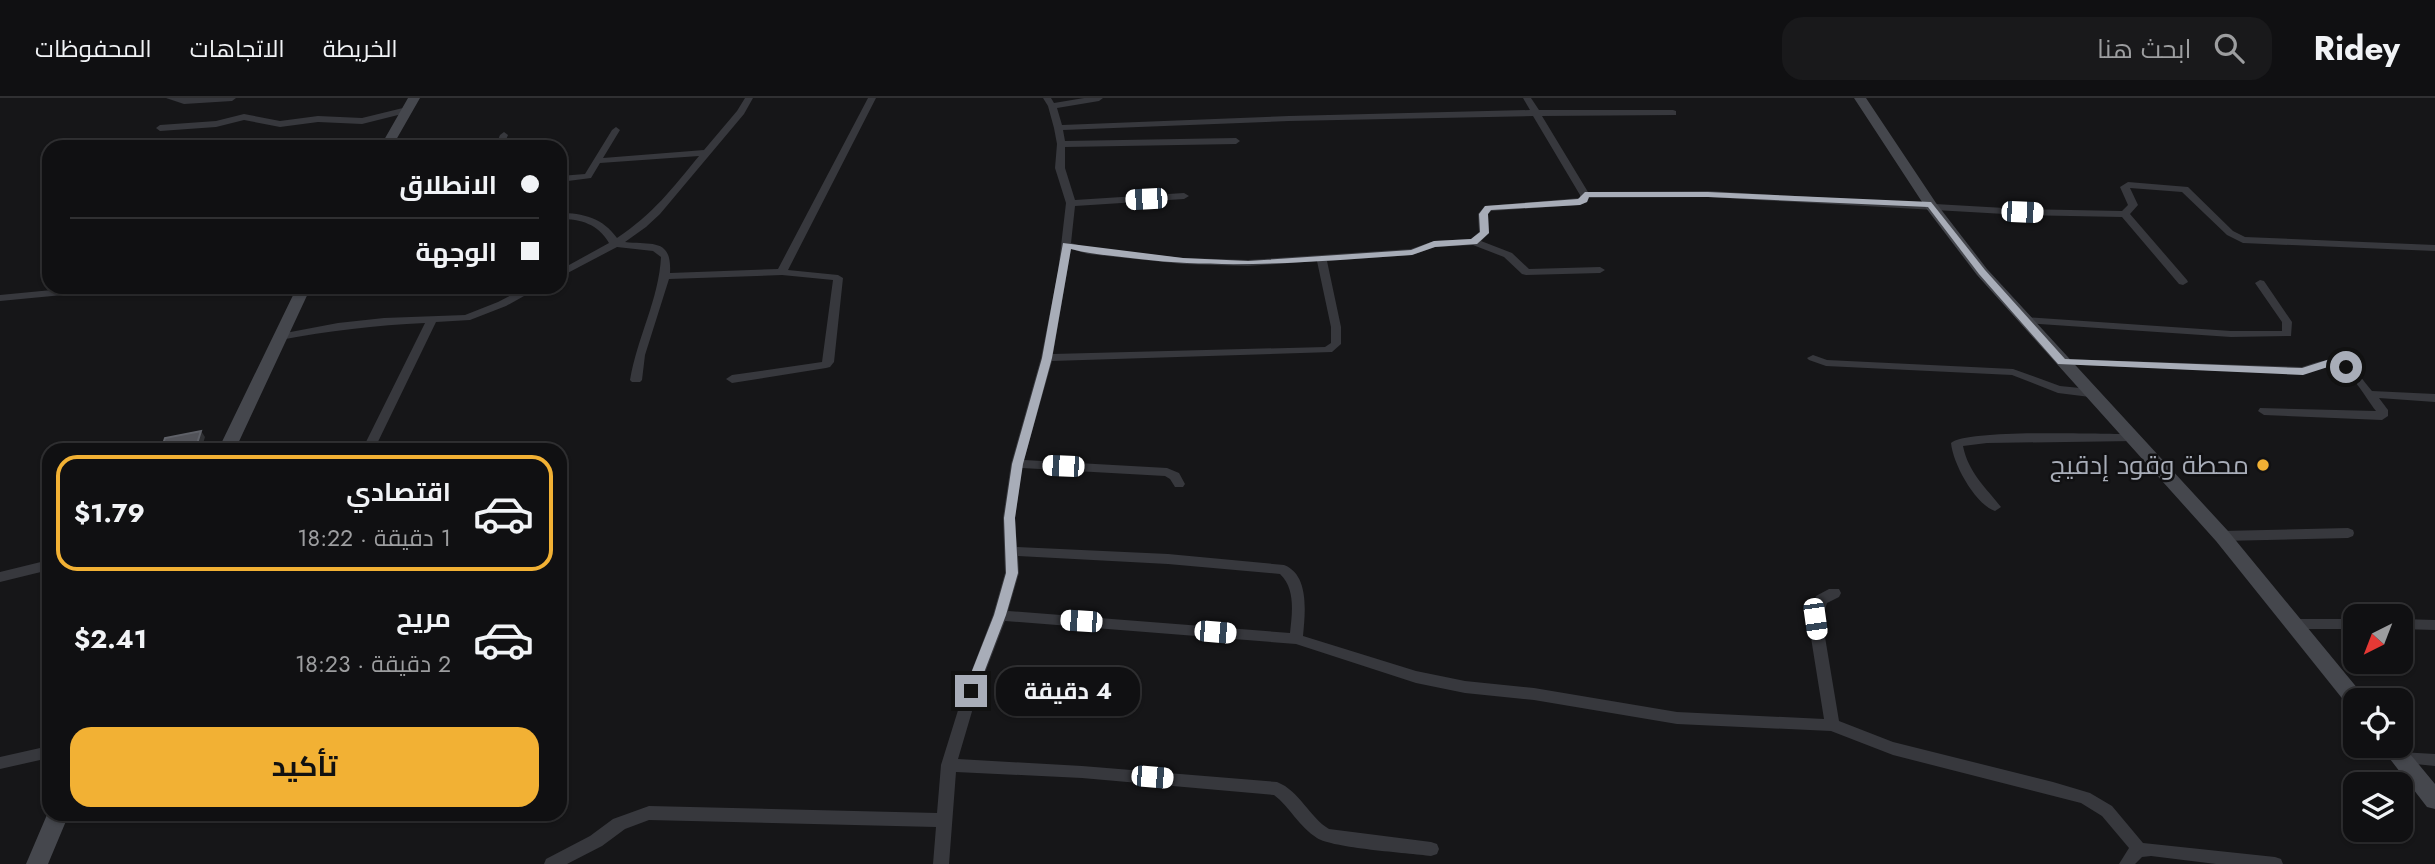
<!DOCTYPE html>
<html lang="ar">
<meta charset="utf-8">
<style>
:root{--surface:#101012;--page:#19191b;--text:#f1f3f6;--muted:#9c9d9f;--line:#303032;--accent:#f2b134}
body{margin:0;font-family:Jost,Cairo,sans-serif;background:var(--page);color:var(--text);direction:rtl;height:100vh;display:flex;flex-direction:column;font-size:26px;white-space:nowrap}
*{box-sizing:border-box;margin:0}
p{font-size:23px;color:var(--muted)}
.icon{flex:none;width:38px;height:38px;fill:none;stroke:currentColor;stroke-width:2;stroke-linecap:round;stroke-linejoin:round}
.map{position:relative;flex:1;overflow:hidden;direction:ltr}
.panel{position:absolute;left:42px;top:345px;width:525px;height:378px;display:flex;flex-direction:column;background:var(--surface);border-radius:21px;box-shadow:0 2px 5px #0004,0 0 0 2px var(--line);direction:rtl}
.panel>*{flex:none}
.top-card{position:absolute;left:42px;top:42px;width:525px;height:154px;border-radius:21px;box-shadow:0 2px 5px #0004,0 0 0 2px var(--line);direction:rtl;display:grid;align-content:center;height:154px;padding:0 28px;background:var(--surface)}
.needle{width:46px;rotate:222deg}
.tools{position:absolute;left:2343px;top:506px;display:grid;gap:14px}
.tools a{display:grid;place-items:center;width:70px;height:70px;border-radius:14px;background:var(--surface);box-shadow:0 2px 5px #0004,0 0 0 2px var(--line);font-size:35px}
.end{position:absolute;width:32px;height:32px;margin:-16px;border:9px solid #a8adb8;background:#111;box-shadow:0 0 0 4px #111}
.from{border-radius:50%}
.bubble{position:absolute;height:49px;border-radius:21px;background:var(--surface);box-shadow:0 2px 5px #0004,0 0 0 2px var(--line);font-size:23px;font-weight:700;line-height:49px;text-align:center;direction:rtl}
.car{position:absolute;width:21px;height:42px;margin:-21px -10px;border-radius:9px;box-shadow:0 0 5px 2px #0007;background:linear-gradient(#fff 24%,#345 0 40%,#fff 0 76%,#345 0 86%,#fff 0)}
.top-card b{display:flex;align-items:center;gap:24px;height:66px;font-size:26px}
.top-card b+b{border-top:2px solid var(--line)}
.top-card i{width:18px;height:18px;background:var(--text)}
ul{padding:12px 0 0;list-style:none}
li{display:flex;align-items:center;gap:21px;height:116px;margin:0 14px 10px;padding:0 14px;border:4px solid transparent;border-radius:21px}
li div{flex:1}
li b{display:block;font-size:26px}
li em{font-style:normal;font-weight:700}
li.selected{border-color:var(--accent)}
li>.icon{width:63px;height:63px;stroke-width:1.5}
.button{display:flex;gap:14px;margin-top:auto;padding:14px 28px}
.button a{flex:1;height:80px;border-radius:21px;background:var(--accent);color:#111;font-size:28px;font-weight:700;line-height:80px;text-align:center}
header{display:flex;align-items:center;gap:42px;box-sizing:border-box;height:98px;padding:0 35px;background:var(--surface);border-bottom:2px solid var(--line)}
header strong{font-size:33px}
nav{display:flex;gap:38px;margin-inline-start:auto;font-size:24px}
.search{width:490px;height:63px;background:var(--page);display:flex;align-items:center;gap:18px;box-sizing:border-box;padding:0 24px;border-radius:21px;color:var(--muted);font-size:26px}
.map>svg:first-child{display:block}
</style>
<header>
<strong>Ridey</strong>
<div class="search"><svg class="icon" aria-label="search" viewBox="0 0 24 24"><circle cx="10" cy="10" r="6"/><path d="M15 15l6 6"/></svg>ابحث هنا</div>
<nav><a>الخريطة</a><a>الاتجاهات</a><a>المحفوظات</a></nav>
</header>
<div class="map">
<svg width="2435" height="766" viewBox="0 0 2435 766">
<rect width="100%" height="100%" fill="#161618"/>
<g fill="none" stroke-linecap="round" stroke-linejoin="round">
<path fill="#37383d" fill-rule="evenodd" d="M166,0H236L232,3L184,6Z
M745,0H753L744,16L660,116L646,129L625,144C652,147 672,140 670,175L778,171L868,0H876L788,172L838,177L843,180L834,264L830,269L826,270L732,285L726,281L732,277L822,264L833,182L782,177L669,181L645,257L642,282L640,284H632L630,282C637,240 659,201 661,159L653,153L617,149L560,179V172L609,145C598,126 581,121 560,121V115C583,115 603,120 617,140C653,116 672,91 699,58L600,65L591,80L560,84V78L585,76L612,32L616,29L620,32L603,60L704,52L737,13Z
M1043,0H1051L1054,5L1084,0H1103L1099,3L1057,10L1062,27L1289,18L1530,12L1523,0H1531L1539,12H1673L1676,13V17L1542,18L1588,94L1708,93L2022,111L2122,113L2128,107L2120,89L2128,84L2188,89L2233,133L2245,139L2435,147V153L2243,145L2227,137L2182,94L2130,90L2138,107L2130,116L2187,182L2188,184L2183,187L2179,186L2122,119L2022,117L1708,99L1589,100L1587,104L1579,107L1491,113L1488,116L1489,135L1481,143L1512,155L1529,171L1600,169L1605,172L1600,175L1526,177L1522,176L1504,159L1473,147L1435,149L1412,157L1327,163L1341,229V246L1332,254L1052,263L1024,362L1167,370L1179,375L1185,386L1183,389H1175L1170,381L1165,378L1022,370L1015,420L1017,449L1168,456L1284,467C1310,477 1305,516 1303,538L1416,573L1465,583L1534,590L1677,614L1824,621L1808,521L1816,498L1829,491H1839L1841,495L1839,499L1827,505L1822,521L1839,623L1893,644L2053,684L2090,695L2112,708L2143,745L2275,759L2281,761L2283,766H2216L2151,758L2142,759L2135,766H2119L2129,750L2102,718L2081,705L1893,657L1831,633L1677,626L1534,602L1465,595L1416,585L1296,546L1005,523L978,593L958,661L1082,668L1277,684C1300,693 1309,719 1329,731L1431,744L1437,746L1439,751L1437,756L1431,758C1408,755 1332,750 1317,740C1299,729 1290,709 1274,697L1082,680L956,674L949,766H933L936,729L649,722L625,731L602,748L567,766H544L546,761L590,738L613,721L649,708L937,715L941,667L964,593L993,517L1005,475L1003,420L1011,366L1041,260L1058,174L1066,105L1055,70L1057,46L1054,30L1048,8ZM1533,18L1580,97V100L1485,108L1478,116L1479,134L1471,141L1434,143L1411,151L1248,162L1183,160L1089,150L1071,145L1075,108L1184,101L1189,98L1184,95L1075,102L1065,70V49L1236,46L1240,43L1236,40L1065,43L1063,32L1289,23ZM1071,151L1088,156L1183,166L1248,168L1317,163L1331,229V245L1325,249L1053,256ZM1018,458L1168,466L1280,476C1296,491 1292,516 1290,535L1008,513L1019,475Z
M407,9L410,10V14L362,26L318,24L280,29L244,22L216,29L160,33L156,30L160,27L216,23L244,16L280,23L318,18L362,20Z
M504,34L508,37L503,49H495L500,37Z
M2260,182L2264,183L2292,224L2291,238L2231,239L2024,225L2019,222L2024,219L2231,233H2282V224L2255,185Z
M83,189H120L115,192L0,203V197Z
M527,189H540L506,208L470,222L436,224L374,352H362L425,225C376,227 328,233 280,242L275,239L280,236L338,225L384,220L465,217L498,204Z
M1813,257L1827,262L2013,271L2060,288L2090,291L2096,295L2090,299L2058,295L2012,277L1826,268L1809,262L1807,260Z
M2062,261L2302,269C2341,255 2347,261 2372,293L2435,296V304L2379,300L2388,312V318L2382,322L2264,317L2258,313L2260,310L2376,313C2364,298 2348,264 2325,269C2318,270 2310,274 2303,276L2058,266L2056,264Z
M2131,336L2135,337L2137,340L2135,343L1987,345L1963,348C1968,374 1986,390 2001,409L1995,413C1975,406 1953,366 1951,345C1967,331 2101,336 2131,336Z
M2348,430L2353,432L2354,435L2353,438L2348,440L2222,443L2217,441L2216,438L2217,435L2222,433Z
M49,462V472L0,484V474Z
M2294,521H2356V531H2294L2289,530L2287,526L2289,522Z
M2401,521L2435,522V532L2401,531Z
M49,648V660L0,671V659Z
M2400,654L2435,656V668L2395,664L2393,660L2395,656Z"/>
<path fill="#45474d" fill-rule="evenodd" d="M408,0H420L392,49H380Z
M1854,0H1866L1936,105L1987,171L2228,433L2363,597L2366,602H2356V611L2349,609L2216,443L1977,177L1926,110Z
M297,189H311L235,352H218Z
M2401,645L2435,686V711L2427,709L2380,648H2401Z
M49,712V716H69L48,766H26Z"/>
</g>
<path fill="#2f3033" d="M201,333L205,339L201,352H195Z"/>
<path fill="#525359" stroke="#5f6168" stroke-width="2" d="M201,333L195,352H161L165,340Z"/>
<path fill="#a8adb8" d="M1585,94H1708L1931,104L1985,172L2065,261L2302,270L2330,261L2351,269L2346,272L2331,268L2303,277L2058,266L1979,176L1928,109L1708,99H1589L1587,104L1580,107L1491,112L1488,116L1489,135L1477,146L1435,149L1412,157C1318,163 1234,172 1139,161C1116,158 1093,157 1071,151L1052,260L1023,366L1015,420L1018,475L1006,517L977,593L975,596H966L964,593L994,517L1006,475L1004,420L1012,366L1042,260L1063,145L1183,160L1248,163L1411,152L1434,143L1471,141L1480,134L1479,116L1485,108L1578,101Z"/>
<circle fill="#f2b134" stroke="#111113" stroke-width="2.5" cx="2263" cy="367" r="7"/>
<g text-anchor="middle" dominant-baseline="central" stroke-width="5" stroke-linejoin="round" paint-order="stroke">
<g font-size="26" fill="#a8adb8" stroke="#111113" text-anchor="end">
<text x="2249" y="367">محطة وقود إدقيج</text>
</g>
</g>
</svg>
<div class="tools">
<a><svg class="needle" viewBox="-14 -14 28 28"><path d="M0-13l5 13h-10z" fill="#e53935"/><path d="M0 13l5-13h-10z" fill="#9c9d9f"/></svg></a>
<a><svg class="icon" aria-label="locate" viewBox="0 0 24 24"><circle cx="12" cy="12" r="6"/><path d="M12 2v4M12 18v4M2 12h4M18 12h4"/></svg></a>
<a><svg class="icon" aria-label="layers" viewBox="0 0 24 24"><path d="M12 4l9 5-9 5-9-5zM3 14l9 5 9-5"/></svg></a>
</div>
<i class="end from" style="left:2346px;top:269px"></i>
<i class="end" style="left:971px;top:593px"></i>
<div class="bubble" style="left:996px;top:569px;width:144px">4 دقيقة</div>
<i class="car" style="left:1146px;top:101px;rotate:267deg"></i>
<i class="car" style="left:2022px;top:114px;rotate:92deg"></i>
<i class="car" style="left:1063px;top:368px;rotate:272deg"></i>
<i class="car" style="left:1815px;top:521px;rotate:172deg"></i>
<i class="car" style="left:1081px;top:523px;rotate:274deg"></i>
<i class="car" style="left:1215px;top:534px;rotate:95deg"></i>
<i class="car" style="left:1152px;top:679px;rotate:95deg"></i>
<div class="top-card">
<b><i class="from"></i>الانطلاق</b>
<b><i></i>الوجهة</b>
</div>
<section class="panel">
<ul>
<li class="selected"><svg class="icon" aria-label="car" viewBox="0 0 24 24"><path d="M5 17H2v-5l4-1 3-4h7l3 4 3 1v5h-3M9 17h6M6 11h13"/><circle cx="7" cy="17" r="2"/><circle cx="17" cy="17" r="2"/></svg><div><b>اقتصادي</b><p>1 دقيقة · 18:22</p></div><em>$1.79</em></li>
<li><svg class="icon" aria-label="car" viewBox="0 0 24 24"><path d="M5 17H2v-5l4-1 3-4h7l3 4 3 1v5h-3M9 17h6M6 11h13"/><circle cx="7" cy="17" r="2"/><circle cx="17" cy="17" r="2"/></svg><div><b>مريح</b><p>2 دقيقة · 18:23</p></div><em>$2.41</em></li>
</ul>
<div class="button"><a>تأكيد</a></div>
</section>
</div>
